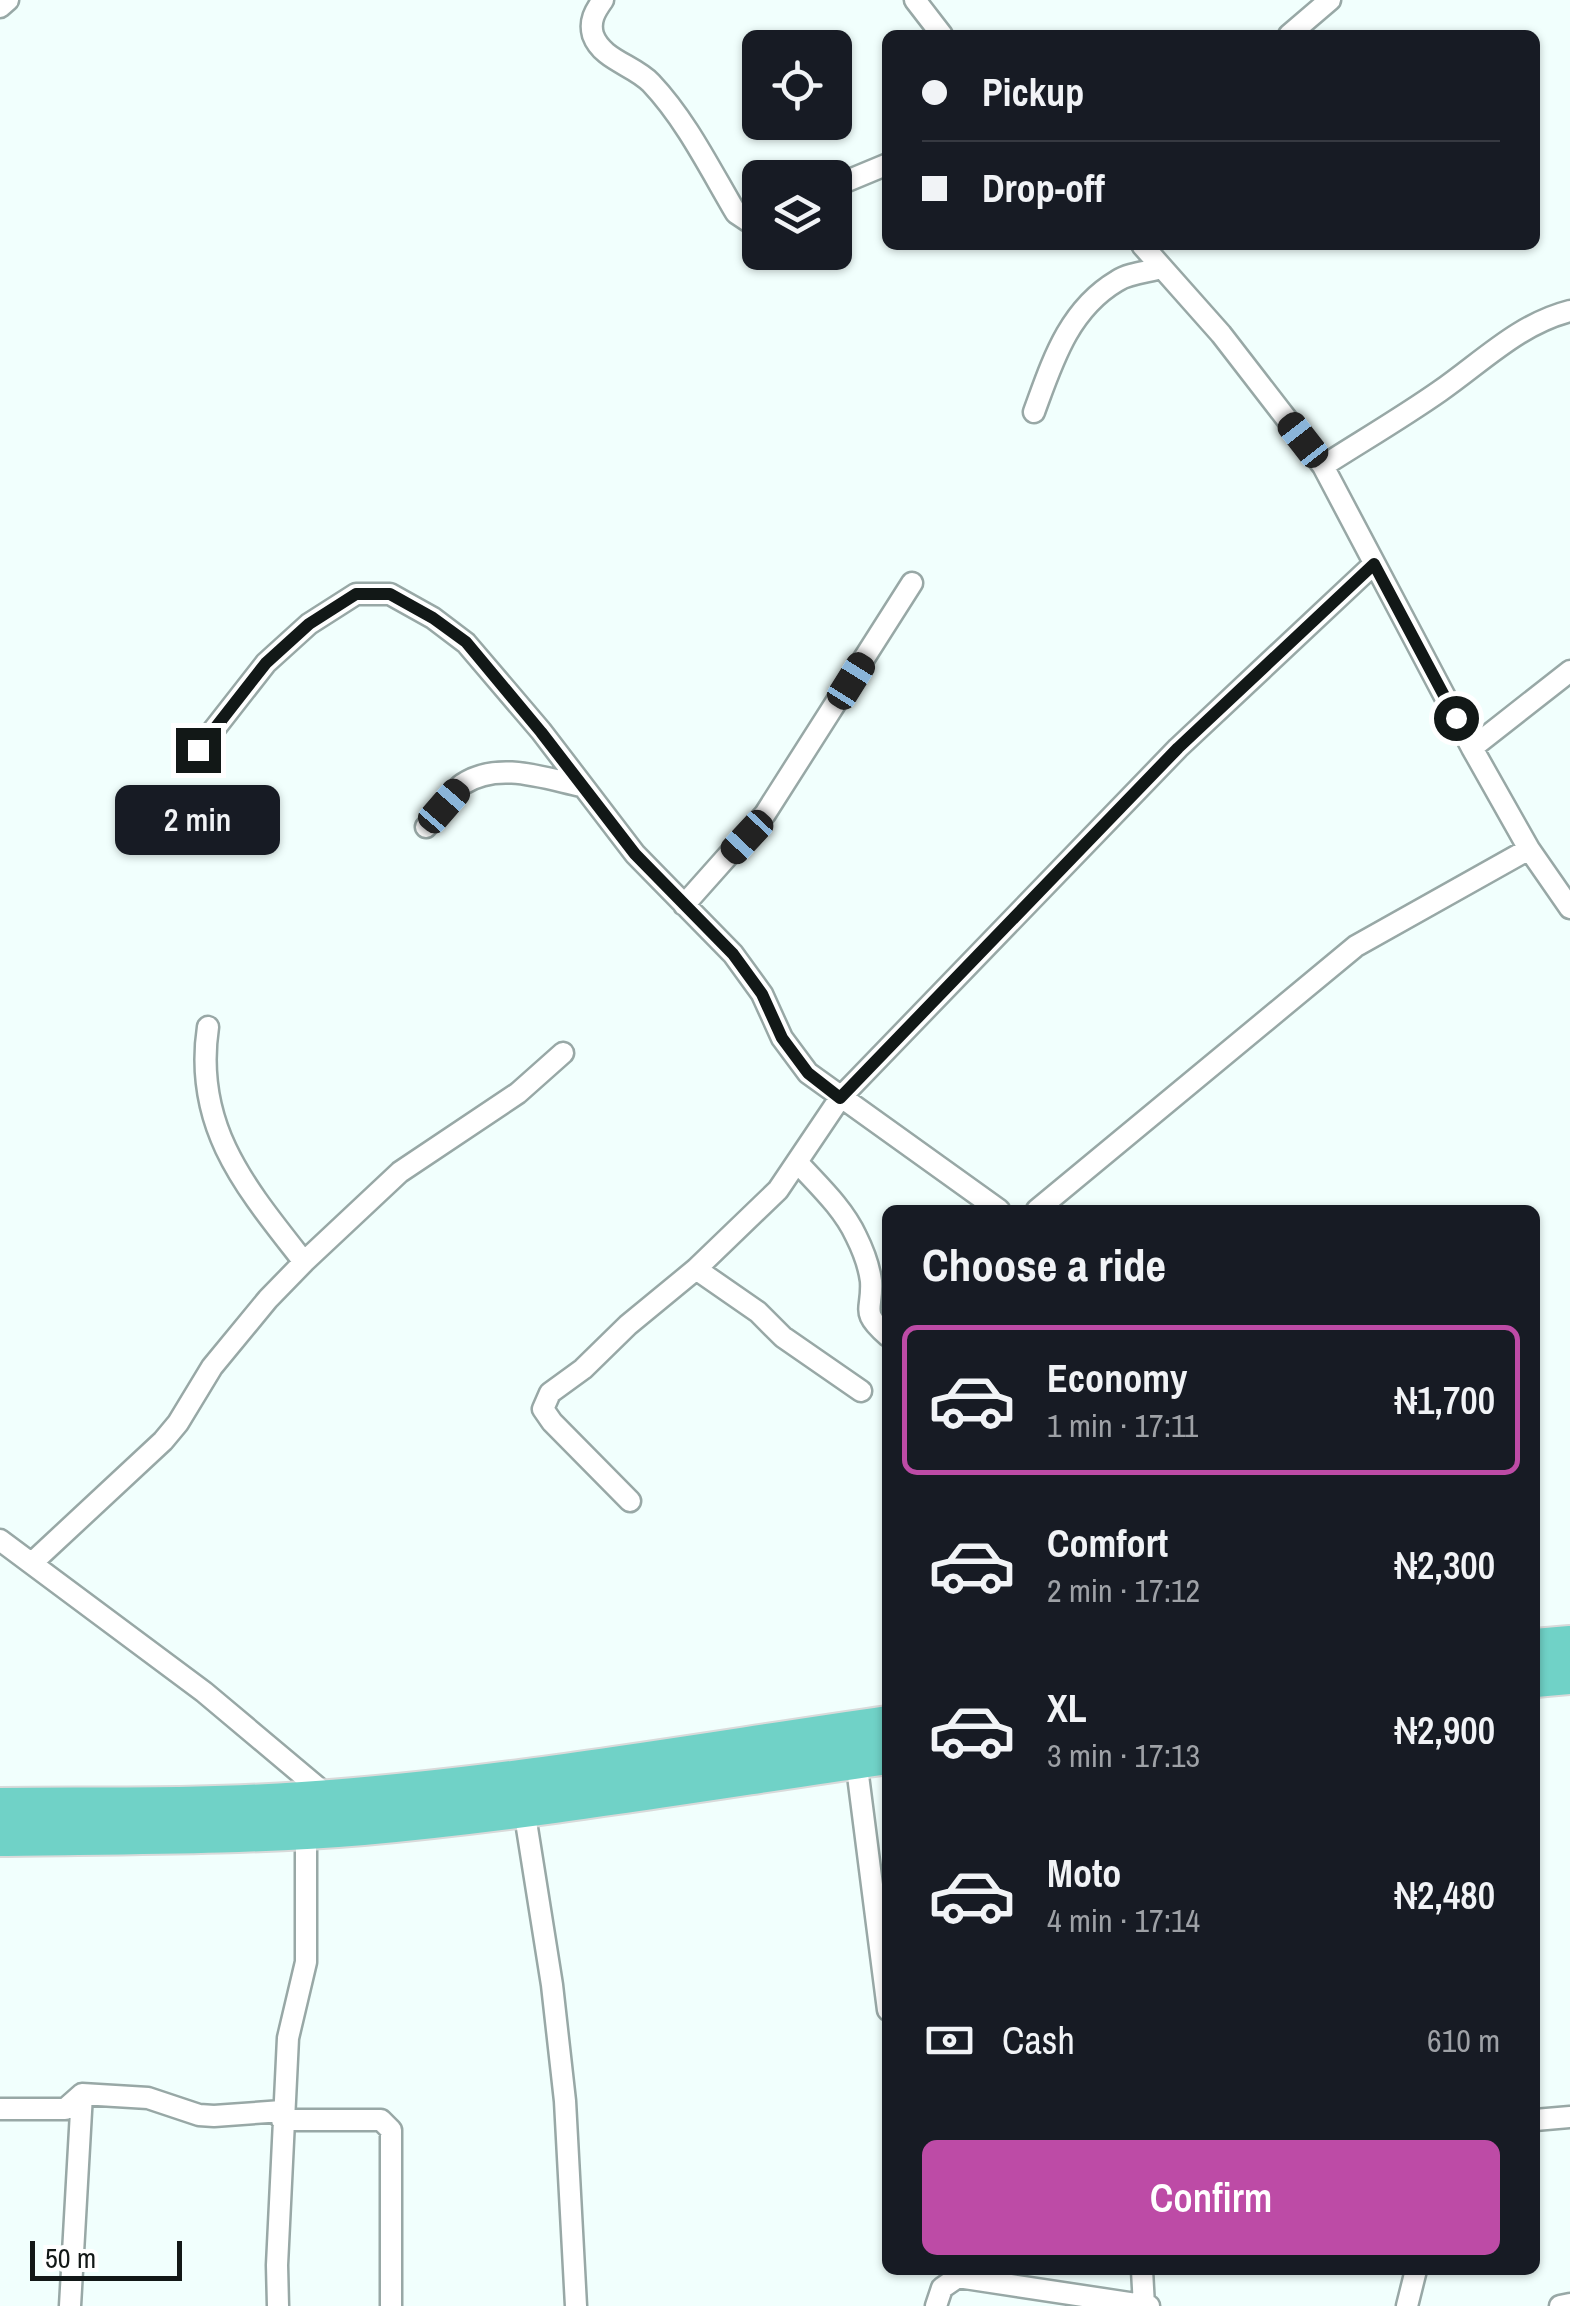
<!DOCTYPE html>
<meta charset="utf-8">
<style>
:root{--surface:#171b24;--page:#242831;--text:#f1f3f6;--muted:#9ea1a6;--line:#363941;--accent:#bd4ba6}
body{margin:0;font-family:"Archivo Narrow",sans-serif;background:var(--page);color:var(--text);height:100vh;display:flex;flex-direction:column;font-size:38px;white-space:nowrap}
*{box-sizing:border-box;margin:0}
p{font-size:32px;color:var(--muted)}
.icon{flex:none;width:55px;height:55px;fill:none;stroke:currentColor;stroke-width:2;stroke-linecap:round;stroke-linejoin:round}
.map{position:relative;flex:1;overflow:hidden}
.panel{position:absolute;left:882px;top:1205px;width:658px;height:1070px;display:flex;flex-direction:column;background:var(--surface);border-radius:15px;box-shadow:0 2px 8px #0004}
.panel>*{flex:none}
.hud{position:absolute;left:882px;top:30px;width:658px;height:220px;border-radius:15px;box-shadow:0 2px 8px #0004;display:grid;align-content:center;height:220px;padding:0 40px;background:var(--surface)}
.fabs{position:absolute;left:742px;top:30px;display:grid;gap:20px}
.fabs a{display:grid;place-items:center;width:110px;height:110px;border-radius:15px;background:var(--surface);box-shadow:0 2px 8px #0004;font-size:50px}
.scale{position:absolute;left:30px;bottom:25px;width:152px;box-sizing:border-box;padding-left:10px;border:5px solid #121817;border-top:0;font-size:28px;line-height:35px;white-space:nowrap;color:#121817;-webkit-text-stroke:8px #fff;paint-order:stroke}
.end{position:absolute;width:45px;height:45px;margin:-22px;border:12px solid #121817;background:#fff;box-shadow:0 0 0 5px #fff}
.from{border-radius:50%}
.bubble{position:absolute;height:70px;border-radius:15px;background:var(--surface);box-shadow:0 2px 8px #0004;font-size:32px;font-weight:600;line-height:70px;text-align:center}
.car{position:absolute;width:30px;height:60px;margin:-30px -15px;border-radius:12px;box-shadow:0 0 8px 2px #0007;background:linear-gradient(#222 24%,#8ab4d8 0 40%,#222 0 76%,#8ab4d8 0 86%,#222 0)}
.hud b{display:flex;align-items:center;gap:35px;height:95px;font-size:38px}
.hud b+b{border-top:2px solid var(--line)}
.hud i{width:25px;height:25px;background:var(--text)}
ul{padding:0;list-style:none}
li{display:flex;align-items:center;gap:30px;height:150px;margin:0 20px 15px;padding:0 20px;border:5px solid transparent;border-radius:15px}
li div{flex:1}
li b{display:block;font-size:38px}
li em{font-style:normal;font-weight:600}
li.on{border-color:var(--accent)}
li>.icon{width:90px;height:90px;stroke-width:1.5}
h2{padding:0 40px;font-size:45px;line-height:120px}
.pay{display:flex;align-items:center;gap:25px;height:110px;padding:0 40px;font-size:38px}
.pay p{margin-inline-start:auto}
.action{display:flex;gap:20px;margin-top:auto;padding:20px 40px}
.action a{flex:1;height:115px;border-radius:15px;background:var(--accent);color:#fff;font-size:40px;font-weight:600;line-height:115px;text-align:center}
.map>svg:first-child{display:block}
</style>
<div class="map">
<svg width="1570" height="2306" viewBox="0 0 1570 2306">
<rect width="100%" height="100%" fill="#f1fffd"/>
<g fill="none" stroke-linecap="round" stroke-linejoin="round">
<g stroke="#98a8a6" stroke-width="25">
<path id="street" d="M603,0C595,11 589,21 593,35C602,60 634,65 651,83C686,120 710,169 736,213L748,221L760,220
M915,0L942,35
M0,7L8,0
M1289,35L1330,0
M835,186L888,164
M1142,245L1221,334L1323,466L1472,748L1529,849L1570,908
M1034,412C1052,363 1068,310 1117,281C1129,273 1148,272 1162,268
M1323,466C1362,441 1403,417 1440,391C1483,361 1519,324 1570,311
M1472,748L1570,671
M198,750L266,663L309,624L356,594H390L433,618L466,643L541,731L635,854L733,954L762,994L782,1038L808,1073L999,1210
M426,827C438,814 449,794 463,784C498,761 544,778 581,786
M684,905L765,814L912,583
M208,1027C193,1127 246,1188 304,1262
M798,1163C819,1186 843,1208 856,1236C863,1250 869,1266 871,1281C873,1311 859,1311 888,1336
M1037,1210L1356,946L1529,849
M696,1269L758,1312L783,1337L861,1391
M630,1501L552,1422L543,1409L550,1393L583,1369L628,1325L696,1269L778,1190L840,1098L1178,748L1374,564
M0,1540L204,1692L329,1797
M33,1562L163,1441L178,1423L212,1367L268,1299L304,1262L400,1172L518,1093L563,1053
M855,1752L888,2010
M524,1809L552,1985L565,2101L576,2306
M0,2109H65L82,2094L148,2098L199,2115L214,2116L282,2111
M282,2120H381L391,2130V2306
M1535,2120L1570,2117
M1142,2270L1144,2306
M70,2306L82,2094
M278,2306L277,2265L288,2038L306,1962V1830
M936,2306L942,2288L958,2277L1149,2306
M1407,2306L1416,2270
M1560,2306L1570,2304"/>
</g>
<g stroke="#d9dada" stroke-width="42">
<path id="highway" d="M1535,1648L1570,1645
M1535,1678L1570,1675
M0,1807C100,1806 202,1808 303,1801C499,1788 693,1753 888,1725
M0,1837C121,1835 242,1836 363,1826C539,1810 713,1780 888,1755"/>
</g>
<use href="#street" stroke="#fff" stroke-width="20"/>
<use href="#highway" stroke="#70d2c7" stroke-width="38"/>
</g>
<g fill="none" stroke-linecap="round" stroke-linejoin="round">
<path stroke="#121817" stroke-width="12" d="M198,750L266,663L309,624L356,594H390L433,618L466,642L541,732L635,854L733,954L762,994L782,1038L808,1073L840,1098L1178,748L1374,564L1456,718"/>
</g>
</svg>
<div class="fabs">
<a><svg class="icon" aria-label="locate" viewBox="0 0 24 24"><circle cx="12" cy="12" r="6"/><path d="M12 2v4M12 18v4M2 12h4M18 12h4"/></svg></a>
<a><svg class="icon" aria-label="layers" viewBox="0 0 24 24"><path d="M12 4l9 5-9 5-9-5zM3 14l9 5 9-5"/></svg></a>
</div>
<div class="scale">50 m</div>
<i class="end from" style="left:1456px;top:718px"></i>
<i class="end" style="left:198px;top:750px"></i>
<div class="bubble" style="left:115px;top:785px;width:165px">2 min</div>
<i class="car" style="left:1303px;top:440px;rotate:322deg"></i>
<i class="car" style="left:851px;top:681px;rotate:32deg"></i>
<i class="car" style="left:444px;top:806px;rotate:41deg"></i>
<i class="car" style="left:747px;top:837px;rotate:223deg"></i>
<div class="hud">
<b><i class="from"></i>Pickup</b>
<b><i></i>Drop-off</b>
</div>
<section class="panel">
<h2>Choose a ride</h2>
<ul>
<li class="on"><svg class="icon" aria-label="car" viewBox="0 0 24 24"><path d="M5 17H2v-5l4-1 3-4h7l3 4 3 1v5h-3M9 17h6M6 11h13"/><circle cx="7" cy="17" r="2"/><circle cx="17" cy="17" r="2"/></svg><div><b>Economy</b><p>1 min · 17:11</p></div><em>₦1,700</em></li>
<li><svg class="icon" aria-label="car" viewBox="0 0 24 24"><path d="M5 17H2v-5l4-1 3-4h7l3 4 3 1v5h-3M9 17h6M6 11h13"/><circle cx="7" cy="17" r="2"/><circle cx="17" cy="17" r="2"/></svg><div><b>Comfort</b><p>2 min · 17:12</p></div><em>₦2,300</em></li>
<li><svg class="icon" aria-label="car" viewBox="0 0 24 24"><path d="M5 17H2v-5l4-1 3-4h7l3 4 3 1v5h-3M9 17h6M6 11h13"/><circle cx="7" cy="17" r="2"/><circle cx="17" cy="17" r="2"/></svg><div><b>XL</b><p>3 min · 17:13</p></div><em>₦2,900</em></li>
<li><svg class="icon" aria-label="car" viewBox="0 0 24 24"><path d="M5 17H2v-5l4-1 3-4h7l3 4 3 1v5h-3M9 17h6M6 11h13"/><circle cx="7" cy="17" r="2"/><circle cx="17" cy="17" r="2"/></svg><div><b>Moto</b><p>4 min · 17:14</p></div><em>₦2,480</em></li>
</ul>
<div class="pay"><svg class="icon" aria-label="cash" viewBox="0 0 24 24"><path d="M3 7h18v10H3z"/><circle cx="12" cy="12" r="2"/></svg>Cash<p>610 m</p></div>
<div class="action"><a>Confirm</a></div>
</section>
</div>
